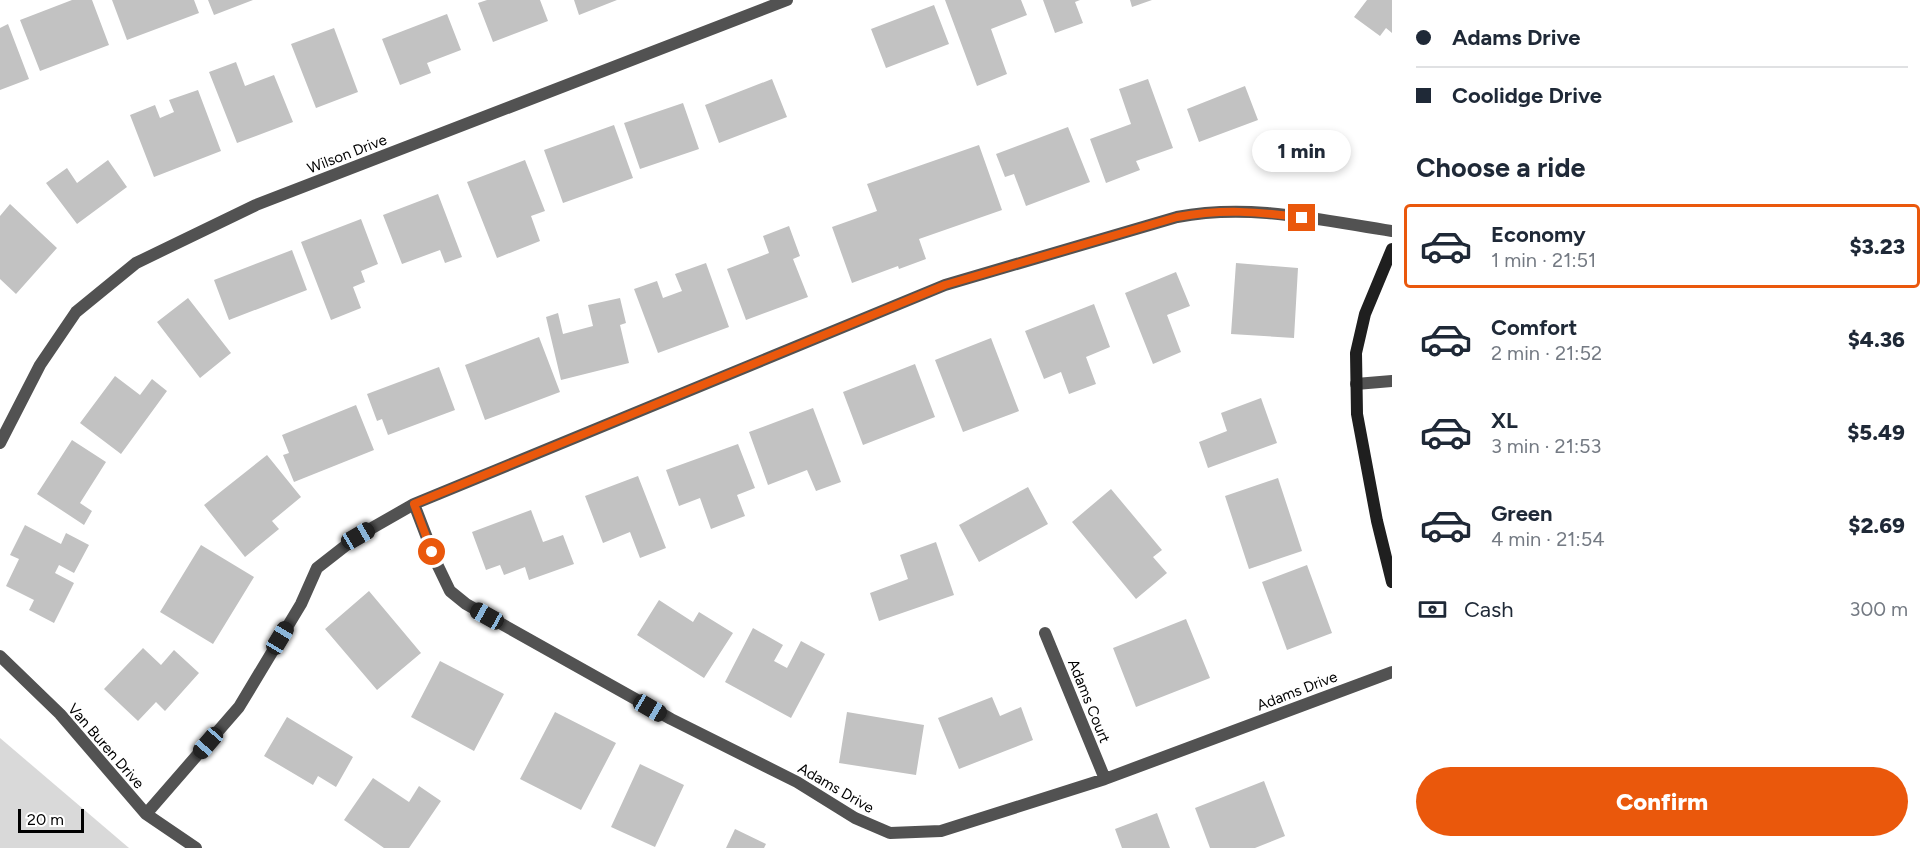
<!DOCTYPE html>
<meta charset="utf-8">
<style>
:root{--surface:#fff;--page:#f2f2f3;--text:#1f2937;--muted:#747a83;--line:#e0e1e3;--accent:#ea580c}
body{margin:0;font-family:Figtree,sans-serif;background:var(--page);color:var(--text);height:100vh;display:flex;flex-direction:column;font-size:22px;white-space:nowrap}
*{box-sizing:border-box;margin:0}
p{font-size:20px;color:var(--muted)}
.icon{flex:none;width:33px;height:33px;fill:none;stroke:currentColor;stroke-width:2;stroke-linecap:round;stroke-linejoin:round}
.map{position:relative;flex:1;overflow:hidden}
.sheet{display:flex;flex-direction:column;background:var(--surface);width:540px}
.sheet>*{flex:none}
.top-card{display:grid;align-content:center;height:132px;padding:0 24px;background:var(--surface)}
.scale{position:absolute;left:18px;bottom:15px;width:66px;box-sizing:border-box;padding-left:6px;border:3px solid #000;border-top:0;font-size:16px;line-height:21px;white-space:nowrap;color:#000;-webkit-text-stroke:4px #fff;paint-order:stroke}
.end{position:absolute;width:27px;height:27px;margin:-14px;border:8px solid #ea580c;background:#fff;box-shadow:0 0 0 3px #fff}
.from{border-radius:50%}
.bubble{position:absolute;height:42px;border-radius:21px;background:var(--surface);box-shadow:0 3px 9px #0003;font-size:20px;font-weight:800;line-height:42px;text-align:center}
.car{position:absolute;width:18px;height:36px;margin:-18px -9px;border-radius:8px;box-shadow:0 0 4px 2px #0007;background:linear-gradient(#222 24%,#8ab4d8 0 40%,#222 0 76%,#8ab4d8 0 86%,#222 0)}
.top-card b{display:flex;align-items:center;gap:21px;height:57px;font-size:22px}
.top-card b+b{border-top:2px solid var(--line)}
.top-card i{width:15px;height:15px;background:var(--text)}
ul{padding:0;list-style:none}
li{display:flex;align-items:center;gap:18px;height:84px;margin:0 12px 9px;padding:0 12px;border:3px solid transparent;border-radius:6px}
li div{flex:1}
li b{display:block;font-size:22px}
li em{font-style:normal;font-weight:800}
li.active{border-color:var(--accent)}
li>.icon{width:54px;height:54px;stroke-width:1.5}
h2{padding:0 24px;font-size:27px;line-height:72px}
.pay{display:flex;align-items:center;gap:15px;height:66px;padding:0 24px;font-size:22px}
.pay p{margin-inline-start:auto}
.action{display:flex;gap:12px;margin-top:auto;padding:12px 24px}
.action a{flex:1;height:69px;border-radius:36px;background:var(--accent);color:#fff;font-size:24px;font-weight:800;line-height:69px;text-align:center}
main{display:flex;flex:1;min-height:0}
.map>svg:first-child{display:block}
</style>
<main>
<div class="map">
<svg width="1392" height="848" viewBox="0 0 1392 848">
<rect width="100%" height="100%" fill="#fff"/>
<path fill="#d9d9d9" d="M0,738L129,848H0Z"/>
<path fill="#c2c2c2" d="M72,0H92L109,45L40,71L20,20Z
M112,0H194L199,13L127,40Z
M208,0H253L214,15Z
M487,0H540L548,21L493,42L478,3Z
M574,0H617L579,15Z
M945,0H1021L1027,15L991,29L1007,74L977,86Z
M1043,0H1080L1075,2L1083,23L1055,33Z
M1130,0H1152L1132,7Z
M1367,0H1392V33L1386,28L1380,36L1354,17Z
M934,5L949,44L886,68L871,29Z
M447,14L461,50L427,63L431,73L400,85L382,39Z
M8,24L29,79L0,90V28Z
M334,28L358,92L316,108L291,44Z
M236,62L245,86L274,75L293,122L237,143L209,72Z
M772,79L787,117L719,143L705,105Z
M1148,79L1173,148L1136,161L1140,170L1106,183L1090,139L1131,124L1119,89Z
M1245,86L1258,120L1199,142L1187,109Z
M198,90L221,151L154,177L130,115L155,105L160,118L174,112L169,100Z
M683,103L699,149L640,169L624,123Z
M614,125L633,178L563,203L544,150Z
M1068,127L1090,182L1026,206L1014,174L1005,177L996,154Z
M979,145L1002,210L919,239L926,259L899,269L898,266L852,283L832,227L877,211L867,184Z
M108,160L127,187L77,224L46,183L67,168L77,183Z
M525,160L545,211L531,216L540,241L497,258L467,182Z
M438,194L462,257L445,263L440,250L402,264L383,215Z
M10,204L57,248L16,294L0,279V216Z
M361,219L378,264L361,271L365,282L353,287L361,308L331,320L301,242Z
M789,226L800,256L793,259L808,297L746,320L727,269L769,253L763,236Z
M292,250L307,290L229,320L214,280Z
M706,263L729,327L658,353L634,289L657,281L663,298L682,291L675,274Z
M1236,263L1298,268L1294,338L1231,334Z
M1176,272L1190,306L1167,315L1181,352L1153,364L1125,293Z
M188,298L231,353L200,378L157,322Z
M620,298L626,323L620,325L629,363L561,380L546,317L558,313L563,334L593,326L588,305Z
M1094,304L1110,347L1086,357L1096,384L1069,394L1061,372L1044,379L1025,331Z
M539,337L560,392L485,420L465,365Z
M991,338L1019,411L963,432L935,360Z
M915,364L935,417L863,445L843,392Z
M439,367L455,410L388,435L382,419L377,421L367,394Z
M115,376L140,395L152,379L167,391L121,454L80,423Z
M1261,398L1277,443L1208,468L1199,442L1227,431L1221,413Z
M356,405L374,450L294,482L283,455L289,453L282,435Z
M813,408L841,482L816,491L807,470L768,485L749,432Z
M72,440L106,462L80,503L92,511L84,525L37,494Z
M738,444L755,488L737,495L745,516L711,529L700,498L679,506L666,470Z
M267,455L301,497L272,521L279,529L245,557L204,505Z
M638,476L666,548L640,558L630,532L603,543L585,496Z
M1278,478L1302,551L1249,569L1225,496Z
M1028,487L1048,524L979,562L959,525Z
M1111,489L1162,550L1153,557L1167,573L1136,599L1072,522Z
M531,510L543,542L563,535L574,564L529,580L525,567L504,575L500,565L486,570L472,532Z
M25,525L61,544L66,533L89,545L74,573L59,565L55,573L74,583L54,623L29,610L34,600L6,586L19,559L10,555Z
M936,542L954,595L879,621L870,593L908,579L900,555Z
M201,545L254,577L213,644L160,612Z
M1307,565L1332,633L1287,650L1262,582Z
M369,591L421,653L377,690L325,629Z
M659,600L693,622L699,612L733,633L704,678L637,635Z
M1186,619L1210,678L1136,707L1113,648Z
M753,628L783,645L774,661L787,668L801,641L825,654L791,718L725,682Z
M143,648L161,665L174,650L199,673L165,711L156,702L138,721L104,689Z
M440,661L504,694L474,751L411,717Z
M992,697L1000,716L1021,707L1033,740L959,769L938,718Z
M555,712L616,743L581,810L520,779Z
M847,712L924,725L916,775L839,763Z
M287,717L353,757L336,787L318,776L313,785L264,756Z
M640,764L684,785L655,847L611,827Z
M373,778L409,802L419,786L441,801L409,848H384L344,820Z
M1264,781L1285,836L1255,848H1210L1195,808Z
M1157,813L1170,848H1122L1115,829Z
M735,829L766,844L764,848H726Z"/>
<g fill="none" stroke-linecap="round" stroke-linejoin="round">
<path stroke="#525252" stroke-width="12" d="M1356,384L1392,381
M0,443L40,365L76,312L136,263L256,205L787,0
M414,504L437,564L450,591L466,604L671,719L797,782L855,818L890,833L941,831L1105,779L1392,672
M1045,633L1105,779
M0,656L60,714L146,814L196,848
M146,814L239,707L301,604L317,568L358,536L414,504L945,285L1177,217C1250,203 1320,220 1392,231"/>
<path stroke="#1f1f1f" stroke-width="12" d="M1392,249L1365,314L1356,353L1357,414L1377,521L1392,582"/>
</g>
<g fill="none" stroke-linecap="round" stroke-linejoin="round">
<path stroke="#ea580c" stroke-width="8" d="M432,552L414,504L945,285L1177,217C1221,209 1258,211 1302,218"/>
</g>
<g text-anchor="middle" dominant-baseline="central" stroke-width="4.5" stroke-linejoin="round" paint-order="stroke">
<g font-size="15" fill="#000" stroke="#fff">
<text transform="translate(347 154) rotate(-21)">Wilson Drive</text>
<text transform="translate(1297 691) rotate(-21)">Adams Drive</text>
<text transform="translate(1089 701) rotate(68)">Adams Court</text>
<text transform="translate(106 746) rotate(49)">Van Buren Drive</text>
<text transform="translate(836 788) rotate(30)">Adams Drive</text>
</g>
</g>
</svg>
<div class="scale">20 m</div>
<i class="end from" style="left:432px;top:552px"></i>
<i class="end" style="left:1302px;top:218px"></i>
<div class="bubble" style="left:1252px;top:130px;width:99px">1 min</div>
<i class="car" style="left:358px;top:536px;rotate:60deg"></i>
<i class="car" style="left:487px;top:616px;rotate:299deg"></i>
<i class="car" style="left:280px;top:638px;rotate:31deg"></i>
<i class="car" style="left:650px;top:708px;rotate:120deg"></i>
<i class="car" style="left:208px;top:743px;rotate:221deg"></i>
</div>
<section class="sheet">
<div class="top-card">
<b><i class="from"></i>Adams Drive</b>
<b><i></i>Coolidge Drive</b>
</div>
<h2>Choose a ride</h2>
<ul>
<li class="active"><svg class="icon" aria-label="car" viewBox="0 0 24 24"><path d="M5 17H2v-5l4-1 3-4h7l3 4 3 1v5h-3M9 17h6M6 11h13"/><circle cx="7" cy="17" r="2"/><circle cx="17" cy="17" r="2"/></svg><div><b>Economy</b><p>1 min · 21:51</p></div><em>$3.23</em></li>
<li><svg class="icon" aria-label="car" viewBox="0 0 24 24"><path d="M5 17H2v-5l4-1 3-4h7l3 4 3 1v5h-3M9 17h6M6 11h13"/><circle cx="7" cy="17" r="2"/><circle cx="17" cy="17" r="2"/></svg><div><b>Comfort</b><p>2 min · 21:52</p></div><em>$4.36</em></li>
<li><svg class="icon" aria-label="car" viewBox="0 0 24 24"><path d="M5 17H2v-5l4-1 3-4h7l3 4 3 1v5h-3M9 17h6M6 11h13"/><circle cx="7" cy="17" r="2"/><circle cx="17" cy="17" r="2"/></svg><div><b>XL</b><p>3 min · 21:53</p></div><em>$5.49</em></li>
<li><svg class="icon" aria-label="car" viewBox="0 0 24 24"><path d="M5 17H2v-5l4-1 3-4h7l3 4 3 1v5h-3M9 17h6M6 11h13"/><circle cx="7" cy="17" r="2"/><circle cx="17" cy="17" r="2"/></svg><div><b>Green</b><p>4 min · 21:54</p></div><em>$2.69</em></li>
</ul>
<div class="pay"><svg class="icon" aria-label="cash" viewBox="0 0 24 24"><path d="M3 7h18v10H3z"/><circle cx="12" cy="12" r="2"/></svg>Cash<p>300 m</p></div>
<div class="action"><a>Confirm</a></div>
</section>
</main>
